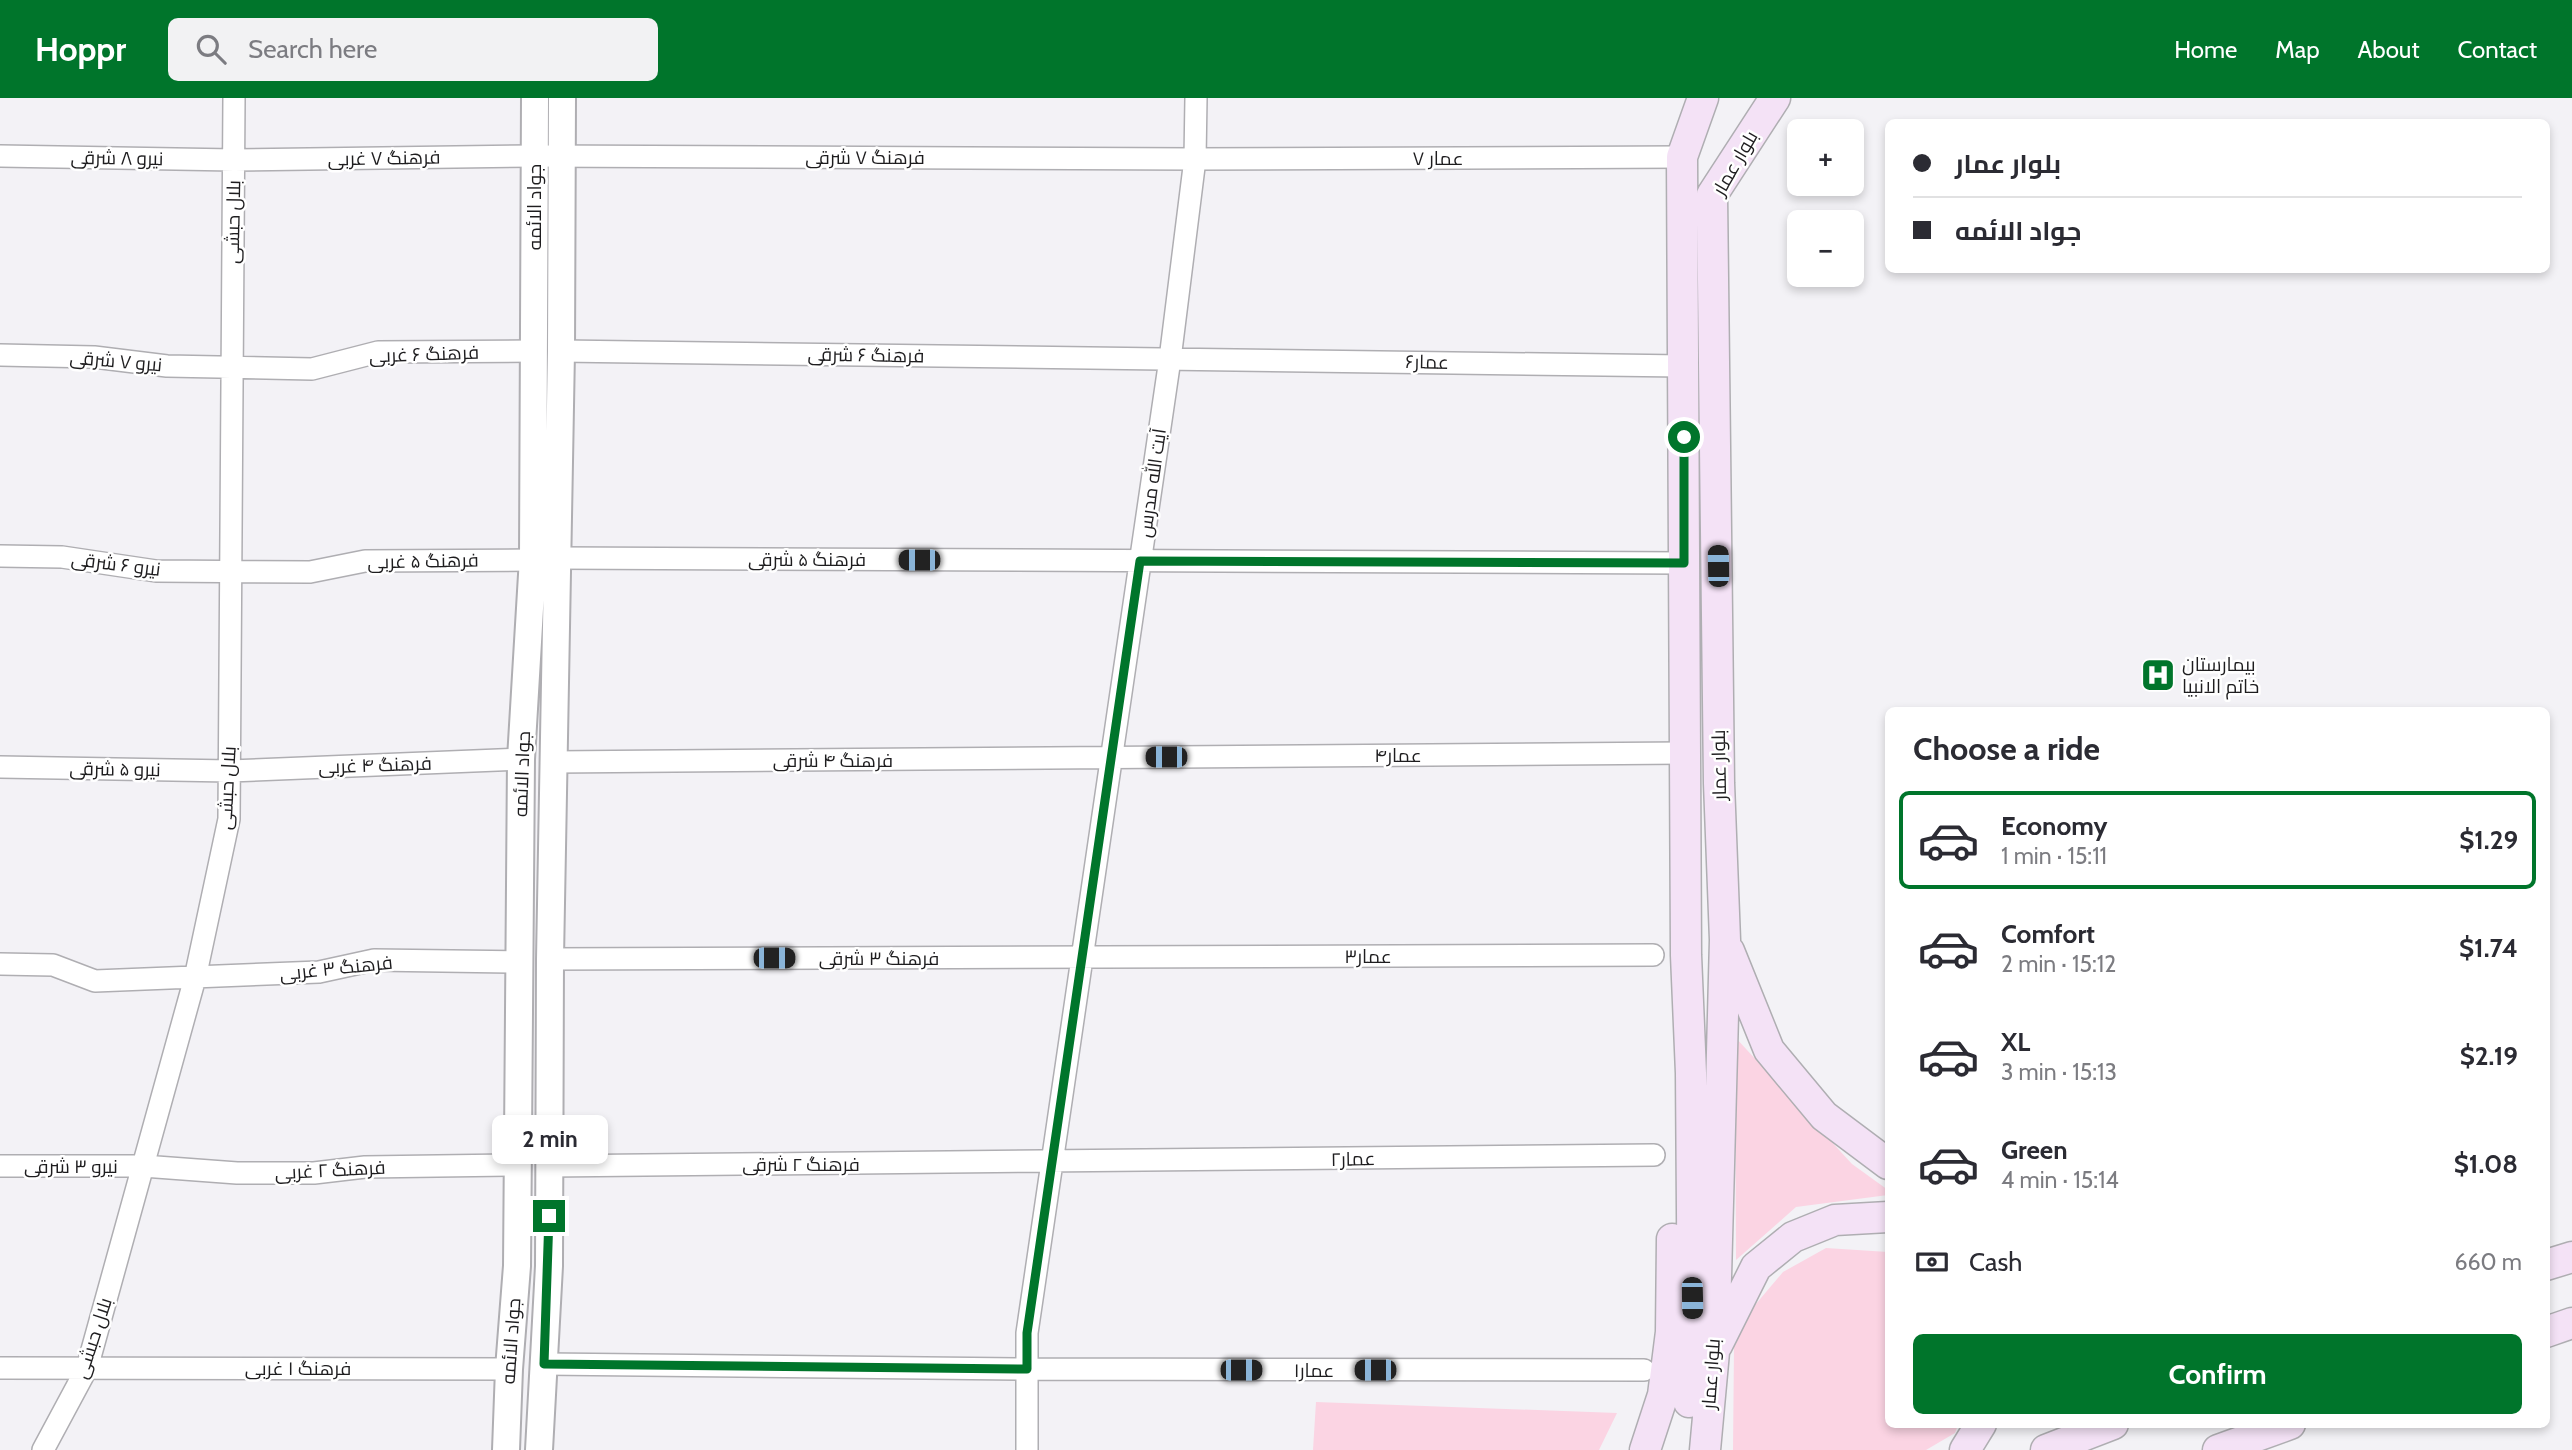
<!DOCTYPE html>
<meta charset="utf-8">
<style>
:root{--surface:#fff;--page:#f2f2f3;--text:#2b2b33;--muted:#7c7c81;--line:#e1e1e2;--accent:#00752b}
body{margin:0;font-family:Cabin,Cairo,sans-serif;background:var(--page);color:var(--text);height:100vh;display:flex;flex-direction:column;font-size:26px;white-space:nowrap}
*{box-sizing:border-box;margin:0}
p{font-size:23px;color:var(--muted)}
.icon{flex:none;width:38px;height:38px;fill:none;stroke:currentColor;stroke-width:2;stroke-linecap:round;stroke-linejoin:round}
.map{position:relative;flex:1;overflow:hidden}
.details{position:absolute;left:1885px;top:609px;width:665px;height:721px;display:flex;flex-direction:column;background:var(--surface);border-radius:10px;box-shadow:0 4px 10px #0003}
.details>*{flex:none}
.guide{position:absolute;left:1885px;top:21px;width:665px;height:154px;border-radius:10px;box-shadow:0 4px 10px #0003;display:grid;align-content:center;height:154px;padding:0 28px;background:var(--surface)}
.buttons{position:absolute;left:1787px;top:21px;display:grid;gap:14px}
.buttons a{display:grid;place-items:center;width:77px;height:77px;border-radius:10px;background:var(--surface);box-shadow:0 4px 10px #0003;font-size:35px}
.end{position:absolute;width:32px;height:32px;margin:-16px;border:9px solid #00752b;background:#fff;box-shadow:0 0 0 4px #fff}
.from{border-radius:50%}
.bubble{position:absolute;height:49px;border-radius:10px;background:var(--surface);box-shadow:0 4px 10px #0003;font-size:23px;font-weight:700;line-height:49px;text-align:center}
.car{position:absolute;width:21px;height:42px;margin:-21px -10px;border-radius:9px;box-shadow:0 0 5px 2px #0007;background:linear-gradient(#222 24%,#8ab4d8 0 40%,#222 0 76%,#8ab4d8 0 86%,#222 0)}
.guide b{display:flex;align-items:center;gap:24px;height:66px;font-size:26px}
.guide b+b{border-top:2px solid var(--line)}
.guide i{width:18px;height:18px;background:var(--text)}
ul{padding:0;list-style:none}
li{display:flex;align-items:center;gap:21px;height:98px;margin:0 14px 10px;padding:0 14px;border:4px solid transparent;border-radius:10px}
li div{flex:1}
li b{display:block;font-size:26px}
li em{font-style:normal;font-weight:700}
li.on{border-color:var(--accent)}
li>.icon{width:63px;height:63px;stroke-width:1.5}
h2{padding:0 28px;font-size:32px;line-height:84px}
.pay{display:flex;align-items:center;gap:18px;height:77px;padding:0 28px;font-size:26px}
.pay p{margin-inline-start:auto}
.action{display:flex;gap:14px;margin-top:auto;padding:14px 28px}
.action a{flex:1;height:80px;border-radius:10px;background:var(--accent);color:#fff;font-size:28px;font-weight:700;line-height:80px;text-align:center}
header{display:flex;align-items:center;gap:42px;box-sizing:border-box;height:98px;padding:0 35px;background:var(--accent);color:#fff}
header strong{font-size:33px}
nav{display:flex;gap:38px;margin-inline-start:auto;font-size:24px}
.search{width:490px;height:63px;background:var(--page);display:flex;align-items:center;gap:18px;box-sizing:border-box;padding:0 24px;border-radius:10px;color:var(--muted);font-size:26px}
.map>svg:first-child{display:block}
</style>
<header>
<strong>Hoppr</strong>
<div class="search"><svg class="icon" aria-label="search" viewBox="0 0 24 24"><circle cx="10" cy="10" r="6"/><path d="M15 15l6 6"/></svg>Search here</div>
<nav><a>Home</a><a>Map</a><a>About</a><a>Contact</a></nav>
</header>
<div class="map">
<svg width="2572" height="1352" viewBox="0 0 2572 1352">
<rect width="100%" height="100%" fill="#f3f2f6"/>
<path fill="#fbd4e3" d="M1735,939L1852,1066L1888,1092V1097L1796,1109L1736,1162Z
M1826,1150L1888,1154V1326L1958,1327L1955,1335L1926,1352H1733L1734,1249L1739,1226L1783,1174Z
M1316,1304L1617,1315L1599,1352H1313Z"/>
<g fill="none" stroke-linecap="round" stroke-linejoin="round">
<g stroke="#afaeb2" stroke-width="24">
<path id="minor" d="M0,58L234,62L535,58L1195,61L1682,59
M561,253L1683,268
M0,257L94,259L167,268L312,271L378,254L534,253
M0,458L62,459L156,473L310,474L365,463L533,462
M558,460L1684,465
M554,664L1685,655
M0,669L230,673L521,661
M550,861L1653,857
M0,866L53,867L95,883L319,874L374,862L519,864
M0,1068H143L237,1075H314L365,1069L518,1067
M549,1068L1654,1057
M544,1266L1027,1271L1644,1272
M0,1270L509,1271
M43,1352L87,1270L195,880L229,721L234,0
M1027,1352V1235L1170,261L1195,61L1196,0"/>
</g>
<g stroke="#afaeb2" stroke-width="30">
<path id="tertiary" d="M506,1352L509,1271L517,1168L521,661L533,460L535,0
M539,1352L549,1168L550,861L561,253L562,0"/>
</g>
<g stroke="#afaeb2" stroke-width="33">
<path id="secondary" d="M1729,853L1769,952L1824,1018L1888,1066
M2546,1167L2572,1159
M2546,1234L2572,1225
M1717,1247L1756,1169L1793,1139L1835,1122L1888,1119
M1689,1304L1693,1251L1691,975L1686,857L1682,59L1703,0
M1645,1352L1663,1297L1671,1234L1672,1141
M1705,1352L1714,1254L1725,842L1719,685L1712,97L1775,0
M1965,1352L1981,1326
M2046,1352L2113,1326
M2218,1352L2290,1326"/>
</g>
<use href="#minor" stroke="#fff" stroke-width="21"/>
<use href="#tertiary" stroke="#fff" stroke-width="26"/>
<use href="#secondary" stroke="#f4e2f6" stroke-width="30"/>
</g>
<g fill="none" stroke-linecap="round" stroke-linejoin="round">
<path stroke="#00752b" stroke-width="9" d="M549,1118L544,1266L1027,1271V1235L1140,463L1684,465V339"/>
</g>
<defs>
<g id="hospital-square" transform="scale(1.75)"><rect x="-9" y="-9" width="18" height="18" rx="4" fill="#00752b" stroke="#fff"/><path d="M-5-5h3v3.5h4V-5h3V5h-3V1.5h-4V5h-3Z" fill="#fff"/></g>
</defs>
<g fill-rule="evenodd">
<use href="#hospital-square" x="2158" y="577"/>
</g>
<g text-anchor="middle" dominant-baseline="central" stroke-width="5" stroke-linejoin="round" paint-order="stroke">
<g font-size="19" fill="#1e1d1f" stroke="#fff">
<text x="865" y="59">فرهنگ ۷ شرقی</text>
<text transform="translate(117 60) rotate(1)">نیرو ۸ شرقی</text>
<text transform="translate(384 60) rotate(-1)">فرهنگ ۷ غربی</text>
<text x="1438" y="60">عمار ۷</text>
<text transform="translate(1735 65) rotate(-60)">بلوار عمار</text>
<text transform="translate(534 109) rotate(-90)">جواد الائمه</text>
<text transform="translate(233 124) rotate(-89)">بلال حبشی</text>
<text transform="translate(424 256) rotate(-2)">فرهنگ ۶ غربی</text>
<text transform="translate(866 257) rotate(1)">فرهنگ ۶ شرقی</text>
<text transform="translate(116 263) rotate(5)">نیرو ۷ شرقی</text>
<text transform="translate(1427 264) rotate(1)">عمار۶</text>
<text transform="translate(1152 385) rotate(-82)">آیت الله مدرس</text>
<text x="807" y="461">فرهنگ ۵ شرقی</text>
<text transform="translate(423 463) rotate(-1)">فرهنگ ۵ غربی</text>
<text transform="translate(116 466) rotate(7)">نیرو ۶ شرقی</text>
<text x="1398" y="657">عمار۴</text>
<text x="833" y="662">فرهنگ ۴ شرقی</text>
<text transform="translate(375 667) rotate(-2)">فرهنگ ۴ غربی</text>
<text transform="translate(1719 667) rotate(-91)">بلوار عمار</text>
<text transform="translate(115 671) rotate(1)">نیرو ۵ شرقی</text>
<text transform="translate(522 676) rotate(-88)">جواد الائمه</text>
<text transform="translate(227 690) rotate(-87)">بلال حبشی</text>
<text x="1368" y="858">عمار۳</text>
<text x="879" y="860">فرهنگ ۳ شرقی</text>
<text transform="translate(336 870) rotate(-6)">فرهنگ ۳ غربی</text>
<text transform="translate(1353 1061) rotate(-1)">عمار۲</text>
<text x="801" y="1066">فرهنگ ۲ شرقی</text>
<text x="71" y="1068">نیرو ۳ شرقی</text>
<text transform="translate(330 1072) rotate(-3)">فرهنگ ۲ غربی</text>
<text transform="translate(93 1240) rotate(-72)">بلال حبشی</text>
<text transform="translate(511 1243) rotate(-86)">جواد الائمه</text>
<text x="298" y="1270">فرهنگ ۱ غربی</text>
<text x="1314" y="1272">عمار۱</text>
<text transform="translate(1711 1276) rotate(-86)">بلوار عمار</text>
</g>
<g font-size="19" fill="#1e1d1f" stroke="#fff" text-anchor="start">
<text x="2182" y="566">بیمارستان<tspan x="2182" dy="22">خاتم الانبیا</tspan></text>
</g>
</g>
</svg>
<div class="buttons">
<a>+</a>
<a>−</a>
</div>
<i class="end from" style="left:1684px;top:339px"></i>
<i class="end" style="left:549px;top:1118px"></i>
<div class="bubble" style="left:492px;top:1017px;width:116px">2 min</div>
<i class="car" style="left:919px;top:462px;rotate:270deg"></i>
<i class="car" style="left:1718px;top:468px;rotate:359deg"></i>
<i class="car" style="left:1166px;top:659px;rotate:270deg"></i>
<i class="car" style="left:774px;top:860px;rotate:90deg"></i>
<i class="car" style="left:1692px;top:1200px;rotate:179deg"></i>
<i class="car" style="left:1241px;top:1272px;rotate:90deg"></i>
<i class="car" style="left:1375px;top:1272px;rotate:270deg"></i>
<div class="guide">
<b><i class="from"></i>بلوار عمار</b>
<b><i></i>جواد الائمه</b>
</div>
<section class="details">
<h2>Choose a ride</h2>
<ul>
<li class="on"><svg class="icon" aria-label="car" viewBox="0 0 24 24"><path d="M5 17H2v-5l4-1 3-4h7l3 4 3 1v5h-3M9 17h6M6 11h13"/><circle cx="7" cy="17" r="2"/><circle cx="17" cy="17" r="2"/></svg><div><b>Economy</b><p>1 min · 15:11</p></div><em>$1.29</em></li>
<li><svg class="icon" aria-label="car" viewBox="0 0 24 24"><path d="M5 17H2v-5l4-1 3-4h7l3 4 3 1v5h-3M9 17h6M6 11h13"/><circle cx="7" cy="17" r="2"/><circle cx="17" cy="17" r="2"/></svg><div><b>Comfort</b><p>2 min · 15:12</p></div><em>$1.74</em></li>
<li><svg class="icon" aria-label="car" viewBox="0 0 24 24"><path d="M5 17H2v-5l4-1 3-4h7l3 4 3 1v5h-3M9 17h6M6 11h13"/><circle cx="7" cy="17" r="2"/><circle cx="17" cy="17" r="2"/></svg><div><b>XL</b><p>3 min · 15:13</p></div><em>$2.19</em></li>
<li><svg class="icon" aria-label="car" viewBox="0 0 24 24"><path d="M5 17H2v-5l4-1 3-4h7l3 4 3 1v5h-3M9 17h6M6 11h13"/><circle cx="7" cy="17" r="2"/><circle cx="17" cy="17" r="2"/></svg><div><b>Green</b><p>4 min · 15:14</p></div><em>$1.08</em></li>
</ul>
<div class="pay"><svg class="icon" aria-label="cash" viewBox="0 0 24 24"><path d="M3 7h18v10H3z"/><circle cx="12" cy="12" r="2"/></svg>Cash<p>660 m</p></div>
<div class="action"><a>Confirm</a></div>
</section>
</div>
